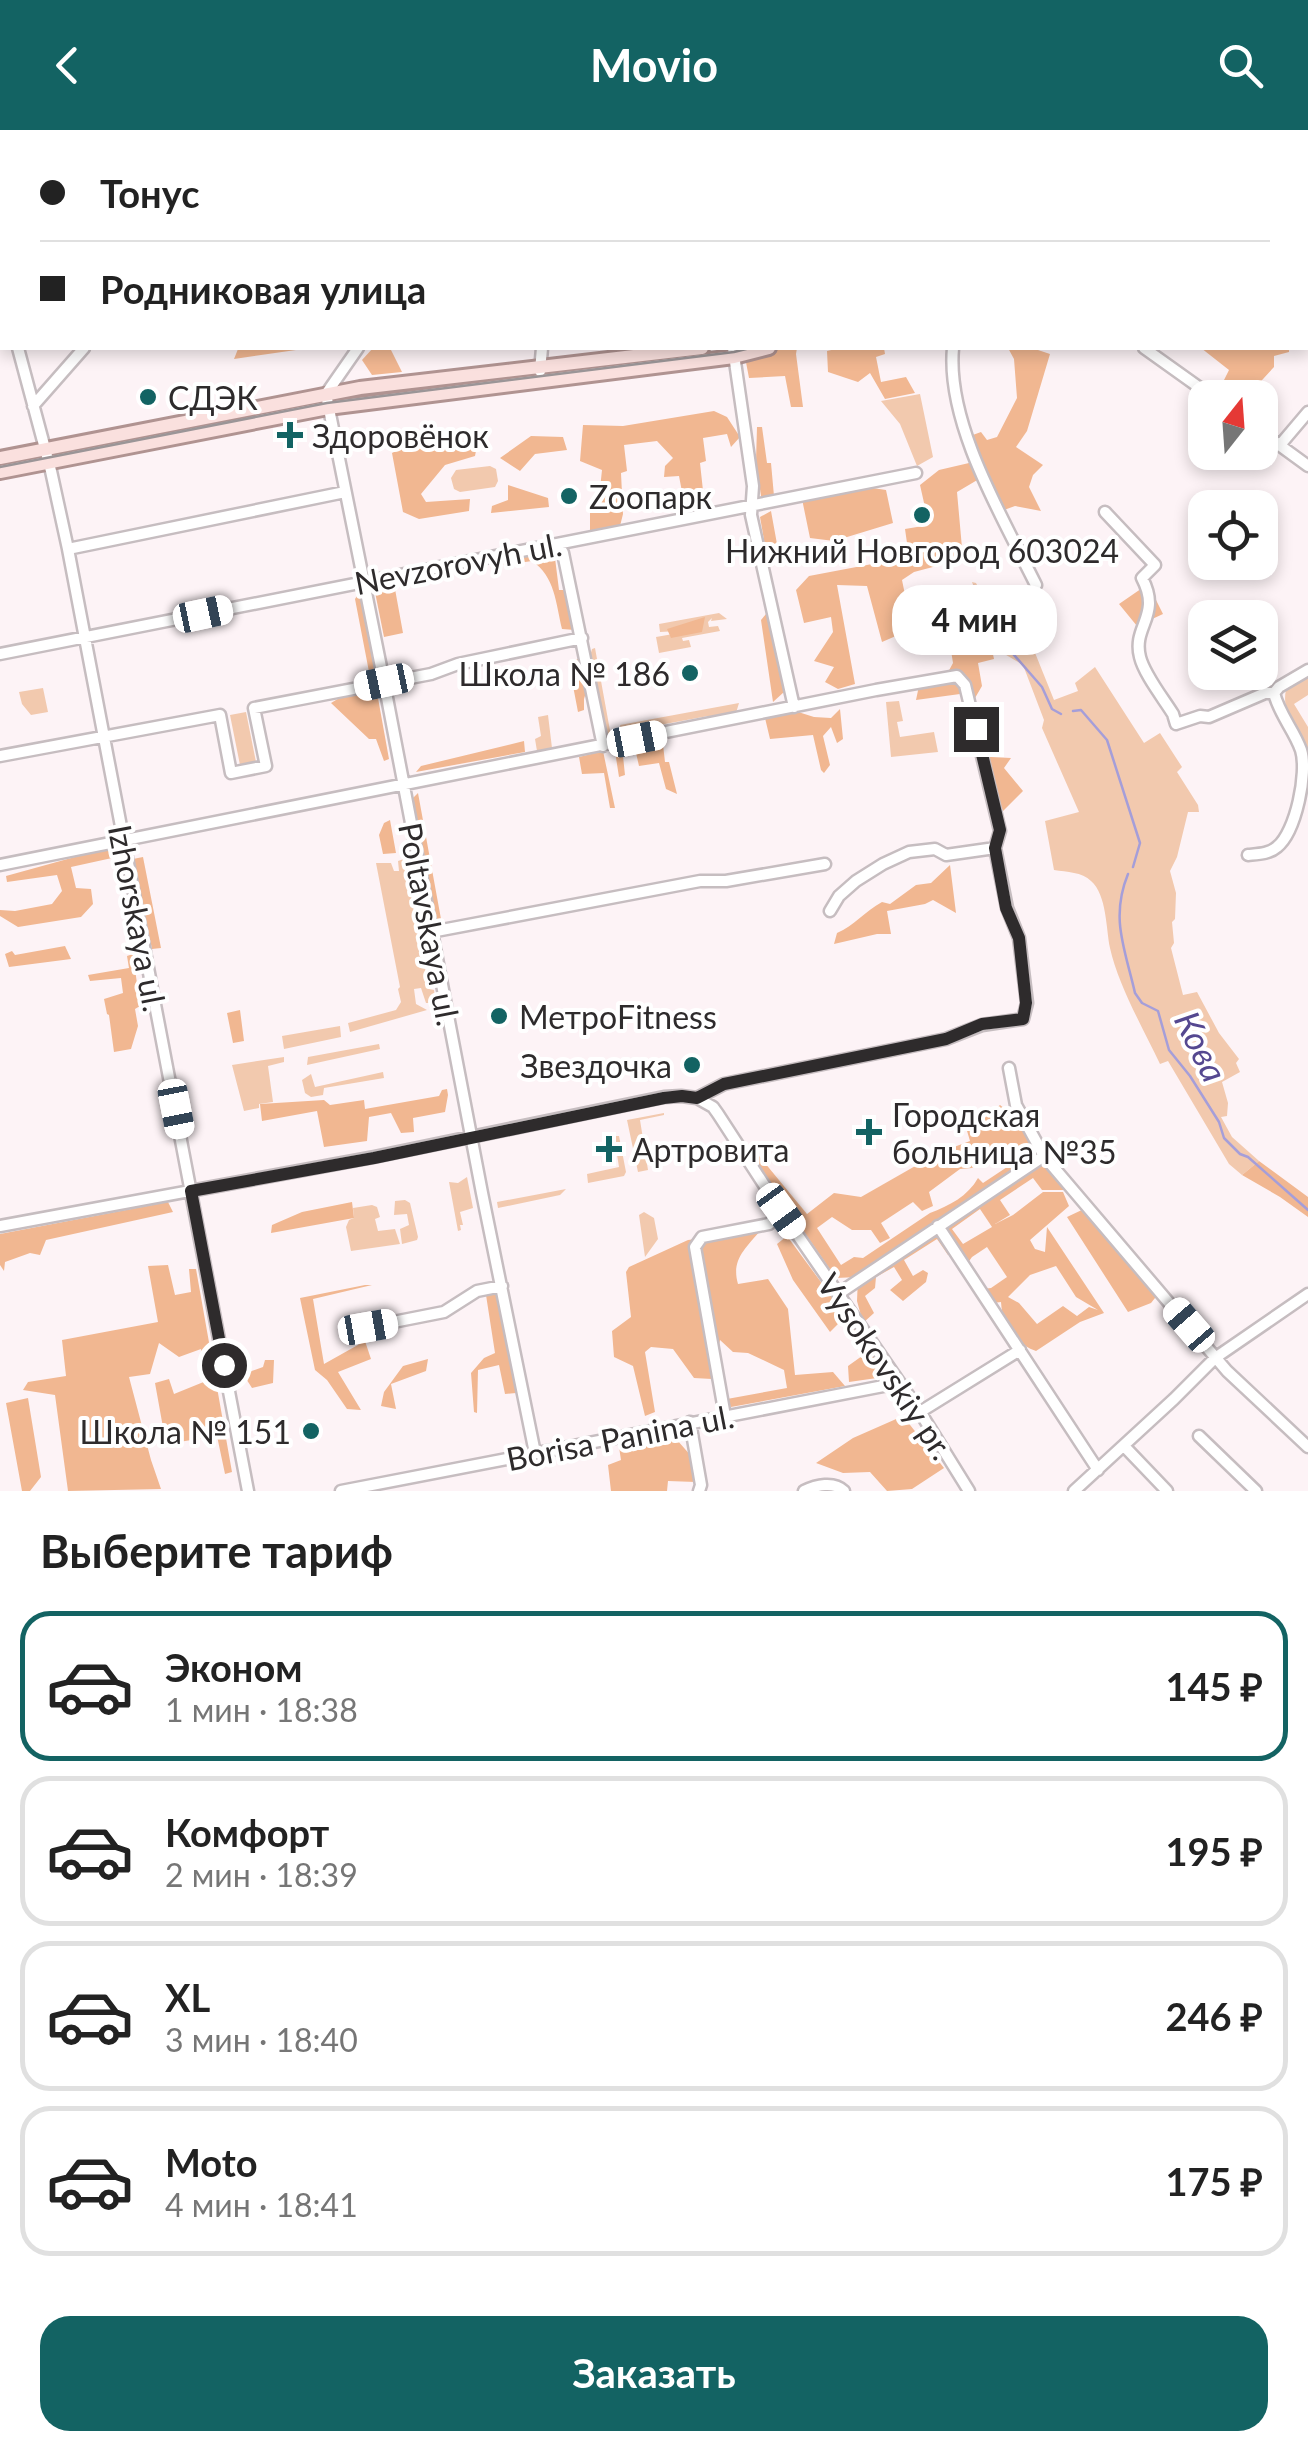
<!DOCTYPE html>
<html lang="ru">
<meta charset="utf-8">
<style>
:root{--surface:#fff;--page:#f2f2f2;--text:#222;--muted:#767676;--line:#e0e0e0;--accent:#136363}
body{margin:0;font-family:Lato,sans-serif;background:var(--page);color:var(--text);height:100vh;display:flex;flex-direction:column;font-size:38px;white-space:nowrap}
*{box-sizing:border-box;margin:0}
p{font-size:32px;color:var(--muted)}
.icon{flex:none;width:55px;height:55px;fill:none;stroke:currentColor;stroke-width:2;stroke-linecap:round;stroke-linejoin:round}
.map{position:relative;height:1361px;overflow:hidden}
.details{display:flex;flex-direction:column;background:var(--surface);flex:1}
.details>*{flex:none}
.guide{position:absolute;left:0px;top:0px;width:1310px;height:220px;box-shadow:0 5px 15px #0003;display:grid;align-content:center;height:220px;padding:0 40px;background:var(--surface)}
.needle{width:65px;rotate:17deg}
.fabs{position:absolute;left:1188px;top:250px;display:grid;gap:20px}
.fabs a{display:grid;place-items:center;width:90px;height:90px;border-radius:20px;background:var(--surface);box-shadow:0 5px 15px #0003;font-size:50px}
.end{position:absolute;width:45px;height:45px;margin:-22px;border:12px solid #2e2b2c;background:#fff;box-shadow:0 0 0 5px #fff}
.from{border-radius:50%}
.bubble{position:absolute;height:70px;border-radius:30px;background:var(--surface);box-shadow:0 5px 15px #0003;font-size:32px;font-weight:700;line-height:70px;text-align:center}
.car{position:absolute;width:30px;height:60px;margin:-30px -15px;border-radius:12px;box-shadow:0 0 8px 2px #0007;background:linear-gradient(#fff 24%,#345 0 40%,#fff 0 76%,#345 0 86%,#fff 0)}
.guide b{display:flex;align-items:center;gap:35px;height:95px;font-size:38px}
.guide b+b{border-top:2px solid var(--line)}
.guide i{width:25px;height:25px;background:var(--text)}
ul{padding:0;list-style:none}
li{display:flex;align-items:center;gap:30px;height:150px;margin:0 20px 15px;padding:0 20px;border:5px solid var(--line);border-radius:30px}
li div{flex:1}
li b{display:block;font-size:38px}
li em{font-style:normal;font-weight:700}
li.selected{border-color:var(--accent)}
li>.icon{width:90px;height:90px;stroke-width:1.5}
h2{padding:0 40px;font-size:45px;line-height:120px}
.cta{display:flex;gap:20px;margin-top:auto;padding:20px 40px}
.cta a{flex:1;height:115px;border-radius:30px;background:var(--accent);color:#fff;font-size:40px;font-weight:700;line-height:115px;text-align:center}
header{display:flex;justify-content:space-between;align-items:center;height:130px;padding:0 40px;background:var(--accent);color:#fff;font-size:45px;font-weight:700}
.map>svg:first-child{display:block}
</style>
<header><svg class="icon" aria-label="back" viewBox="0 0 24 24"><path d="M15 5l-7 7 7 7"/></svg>Movio<svg class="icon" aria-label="search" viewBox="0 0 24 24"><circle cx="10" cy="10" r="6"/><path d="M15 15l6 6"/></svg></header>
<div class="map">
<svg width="1308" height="1361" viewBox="0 0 1308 1361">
<rect width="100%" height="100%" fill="#fdf3f6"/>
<path fill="#f2c9ae" d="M920,264L933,327L917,336L900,294L881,271Z
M490,336L496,339L498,351L495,357L460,362L454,359L451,348L456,340Z
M972,452L976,453L990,480L1015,473L1054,570L1078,561L1075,553L1095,537L1144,613L1160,603L1182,637L1177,642L1198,675L1199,682H1188L1177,727L1170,741L1176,763L1175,789L1172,792L1174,813L1171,818L1183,865L1197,862L1219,903L1239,929L1236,933L1240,942L1222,952L1228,973L1227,986L1221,987L1232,1007L1259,1031L1242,1045L1229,1034L1168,931L1160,934C1144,900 1118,855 1110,818C1106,799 1107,765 1091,751C1082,742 1067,742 1054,740L1045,691L1079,682L1042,598L1044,590L1023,535L996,519Z
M719,483L727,489L711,491L712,488L708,492L709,497L718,496L720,501L682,508L683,511L689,510L691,517L659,523L656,507L696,500L660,502L659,494Z
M595,518L611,606H604L590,526L592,519Z
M1308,546V565L1294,574L1308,597V619C1297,603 1281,581 1286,560Z
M43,558L48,582L31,585L22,574L19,562Z
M899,571L903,591L897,592L900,607L934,602L938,622L891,627L886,572Z
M739,573L736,583L710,589L708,586L622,602L620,595Z
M246,582L256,632L240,635L230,585Z
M548,585L552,618L537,621L535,609L541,606L538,587Z
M404,729L429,859L434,860L436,873H426L421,858L414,859L416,874L427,880L350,902L348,893L396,880L401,872L398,859L400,857L376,733H391L394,741H399L398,731Z
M340,896L341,907L284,919L282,906Z
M379,914L380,919L307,935L308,927Z
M284,927V932L268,936L273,972L259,974V978L244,981L232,935Z
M383,942L384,948L324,958L323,965L311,967L305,963L302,950L311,944L315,957Z
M664,983V985L640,990L648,1040L638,1042L627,990Z
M614,1006H619L626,1042L624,1046L588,1053L587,1044L619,1037Z
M467,1047L473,1078L460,1082L463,1095H460L461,1100L458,1101L449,1052L458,1053Z
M566,1059L560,1065L498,1078L497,1072Z
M405,1070L410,1073L418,1107L417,1110L402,1114L400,1099L409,1095L407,1084L394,1085L395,1071Z
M372,1075L377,1077L380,1087L375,1089L378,1101L395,1099L400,1114L351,1121L346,1097L349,1090L354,1088L353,1078Z
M644,1082L654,1088L658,1109L645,1127L639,1085Z"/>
<path fill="#f1b791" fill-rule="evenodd" d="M241,218H310L234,229L238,219Z
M373,218H390L402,242L372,245L362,230Z
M779,218H797L796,224L803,277H791L785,246L749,248L745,227Z
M840,218H884L885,224L876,227L881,252L906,247L915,263L885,269L870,243L858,252L828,242L827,221Z
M1008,218H1032L1050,224L1027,301L1016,317L1043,335L1033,345L1029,357L1041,381L1015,376L1004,380L970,306L981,302L987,310L997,307L1017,268L1014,229Z
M1201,218H1289V222L1274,226V237L1252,261L1241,268L1222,254L1229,240Z
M714,281L727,287L740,307L731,317L727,304L703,308L706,331L700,333L705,379L683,367L679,346L664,347L665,336L673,328L657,311L624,315L627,341L621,343L623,384L620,396L590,402V380L599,368L602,340L580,331L583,295L623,296Z
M757,297H762L767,333H771L774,366H761L756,331Z
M531,306L563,307L567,320L535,324L520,341L500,328Z
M478,310L475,326L445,335L421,364L426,372L470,369L469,381L419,389L403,382L392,323L400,319Z
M969,333L979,349L957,362L963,429L914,442L902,450L912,499L882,512L867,456L837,455L855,554L838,559L825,552L834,537L814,531L833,502L831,487L804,493L796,460L809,446L909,427L905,399L929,395L920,355L939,340Z
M508,355L548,368L549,377L491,383L492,376L508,370Z
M866,357L886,360L893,393L834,411L810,408L802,369Z
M771,381L779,425L767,427L760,387Z
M554,420L559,460H566L575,500L562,499C556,474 555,446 532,431L505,435L492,431Z
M1148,454L1163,484L1137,496L1119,474Z
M395,459L403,503L384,507L375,462Z
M361,460L378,549L370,547L355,469Z
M1011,476L1030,522L1005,510L991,515L994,529L978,533L982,556L975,568L991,627L1011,628L1004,638L1023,661L1003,681L960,564L916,570L920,551L947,544L953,533L949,508L967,504L978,507L991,483Z
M766,484L774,506L784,562L773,572L761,490Z
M705,487L702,502L671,508L667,499Z
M579,528L587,559L584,569V580L578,582L569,535Z
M376,557L389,629L384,631L376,609H369L331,573L346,564Z
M840,579L843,609L837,613L831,597L823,606L830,635L824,643L821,640L813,605L770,609L765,588L795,581L814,587L831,588Z
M662,606L665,632H669L677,664L666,659L659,633L639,636L636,623L623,626L625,645L619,647L614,615Z
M524,611L525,622L416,642L421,636Z
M603,621L615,678H610L604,643L582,644L579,627Z
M418,663L441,789L434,792L410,671Z
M390,690L396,723L383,724L379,705L384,693Z
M111,717L112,728L71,737L76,758L91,759L93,774L81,787L18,797L0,786V780L15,781L52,774L62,761L57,745L7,752L6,746Z
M143,727L161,818L152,819L133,729Z
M950,735L956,783L933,770L925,774L887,781L891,804H877L834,814L837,803C854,796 865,781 882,772L890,774L916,755L931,753Z
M65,816L71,829L9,837L5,824L12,821L15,825Z
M133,824L140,876L135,879L138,896L131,919L114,922L109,885L107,884L104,869L123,863L121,848L90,851L88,845L129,838L127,826Z
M240,880L244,911L233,913L227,883Z
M447,959L448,965L445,982L413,988L414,1002L401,1003L391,983L369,987L367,1011L324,1017L317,981L262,991L260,974L324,970L330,975L364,970L365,979L439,966L442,960Z
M1000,975L1022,993L1040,1025L1022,1026L1011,1013L972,1038L960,1039L929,1062L933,1076L922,1081L913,1072L881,1093L890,1108L880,1113L871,1100H852L832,1087L817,1098L841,1135L854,1127L863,1128L930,1083C949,1076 968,1066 978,1048L983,1053L1022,1027L1052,1038L1072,1060H1042L1033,1048L1000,1070L1010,1085L995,1094L1013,1085L1043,1062H1063L1069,1076L1030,1110L1035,1119L1045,1122L1047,1097L1104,1183L1080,1192L1036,1221C1015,1214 1002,1194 1001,1172L993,1173L983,1159L991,1158L1007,1147L987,1117L972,1127L967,1134L952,1113L948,1125L937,1109L904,1130L913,1146L923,1140L928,1143L926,1152L903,1171L890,1160L902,1150L894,1137L876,1147L875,1158L865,1166L874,1183L863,1193L857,1171L858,1147L836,1148L751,1025L755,1021L807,1084L834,1063L861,1067L938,1023L970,1011L965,994L981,991ZM980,1079L992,1097L963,1114L952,1099ZM1056,1136L1076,1167L1098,1180L1089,1177L1077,1186L1063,1176L1037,1194L1019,1173L1008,1167L1030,1145Z
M1259,1031L1308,1067V1087L1280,1067L1242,1045Z
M168,1072L173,1082L46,1110L40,1125L30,1123L5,1132L4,1141L0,1135V1104Z
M352,1072L354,1088L271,1103L272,1095L302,1082Z
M1086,1078L1159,1163L1151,1173L1128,1182L1067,1087Z
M760,1101C745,1119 731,1130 738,1154L768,1149L788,1179L795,1245L833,1242L845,1256L731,1277L727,1269L787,1258L784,1240L748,1223L733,1222L720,1210L712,1249L694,1248L673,1219L651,1217L645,1222L655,1282L645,1286L633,1236L614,1227L612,1201L631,1187L626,1142L629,1137L688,1110Z
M787,1106L846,1186L830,1202L793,1150L777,1114Z
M168,1135L175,1165L191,1162L189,1139H196L232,1342L225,1344L217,1306L166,1314L155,1253L169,1249L174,1264L206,1251L201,1219L179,1227L159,1213L150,1244L129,1247L151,1330L161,1359L68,1361L55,1265L23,1260L28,1252L66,1246L62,1210L158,1192L148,1136Z
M365,1155H372L313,1169L324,1234L365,1211L371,1229L338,1242L361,1280L347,1279L327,1250L315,1240L300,1168Z
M496,1163L516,1263L505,1264L499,1235L478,1240L477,1283L474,1282L471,1243L484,1228L495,1223L486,1165Z
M856,1194L880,1234L877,1248L849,1252L848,1236L862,1226L846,1201Z
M428,1229L426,1241L391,1254L396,1279L381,1276L384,1262L403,1236Z
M265,1230H274L273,1253L252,1258L243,1244L263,1237Z
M28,1268L41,1347L30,1361H22L6,1273Z
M903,1286L944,1338L912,1359L887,1361L870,1342L843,1343L816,1333L853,1308Z
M670,1302L692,1327L696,1352L668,1351L667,1361H611L608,1335L621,1330L619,1317Z"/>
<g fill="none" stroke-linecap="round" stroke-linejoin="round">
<path stroke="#a59ed9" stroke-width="2.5" d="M974,456L994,502L1042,557L1052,579L1061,584
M1073,581L1081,580L1107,610L1140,713L1133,737
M1128,744C1110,788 1125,819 1135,863L1142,873L1158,881L1169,920L1190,946L1219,992L1224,1008L1240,1024L1248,1027L1308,1080"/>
<g stroke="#c6bdc0" stroke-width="15">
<path id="minor" d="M32,0L33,2
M665,0L668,2
M811,0L817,2
M268,2L270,0
M549,2L551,0
M842,2L844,0
M0,116H2
M0,148L2,157
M1308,188V189
M18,218L51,341L68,419L248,1361
M358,218L326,264L327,269L384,552L482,1063L535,1323
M733,218L753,356L751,385L794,577
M953,218C946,294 1003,388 1036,455
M1144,218L1214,268
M540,241L542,218
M33,276L84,218
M1260,301L1308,336
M1280,315L1308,282
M1105,382L1155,435L1142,448C1162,486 1132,496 1140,527C1144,544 1163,568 1173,584L1176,594L1200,586L1209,587L1265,563H1274
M558,414L563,423L603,616
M68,419L345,362
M0,524L916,343
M0,626L220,585L231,643L266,636L254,578L431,544L458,534L582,508
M1248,725C1258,724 1269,724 1277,717C1296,702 1308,642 1301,620C1294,600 1279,584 1274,563L1279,557L1308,540
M0,735L876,560L957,546L965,555L1000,701L995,718L1007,778L1019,808L1027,873L1023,889L982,895L946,909L724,954L697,968L681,966L664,967L374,1027L0,1096
M830,781L839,766L856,751L883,734L909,722L935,719L946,725L995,718
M431,802L700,751H726L825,734
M1009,938L1016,975L1044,1026L1227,1241L1308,1317
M697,968L713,977L718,984L781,1081L920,1282L969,1361
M938,1096L1098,1340
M838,1164L1044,1026
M368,1197L444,1182L477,1161L502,1156
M920,1282L1020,1220
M725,1286L695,1117L702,1107L769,1094L781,1081
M690,1292L701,1355L699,1361
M1199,1306L1256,1361
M1124,1316L1167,1361
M341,1361L899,1253
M804,1361C816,1355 834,1351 844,1361
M1074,1361L1174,1269L1215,1228L1308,1164"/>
</g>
<g stroke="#b09391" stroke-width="18">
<path id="major" d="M1255,0L1258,2
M1159,2L1163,0
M1203,2L1210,0
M0,328L360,258L702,218
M0,342L328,278L734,227L769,218"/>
</g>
<use href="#minor" stroke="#fff" stroke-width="10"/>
<use href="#major" stroke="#fae0de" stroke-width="12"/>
<path stroke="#9b9597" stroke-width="2.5" d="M1176,2L1181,0
M0,337L327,273L734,222L750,218"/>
</g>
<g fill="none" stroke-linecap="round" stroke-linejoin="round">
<path stroke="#2e2b2c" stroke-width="12" d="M224,1235L191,1061L374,1028L664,968L682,966L697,968L724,954L946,909L982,894L1023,889L1026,873L1019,808L1006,778L995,718L1000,700L976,599"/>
</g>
<g fill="#136363" stroke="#fff" stroke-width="4">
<circle cx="148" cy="267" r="10"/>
<path d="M285 290h10v10h10v10h-10v10h-10v-10h-10v-10h10z"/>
<circle cx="569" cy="366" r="10"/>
<circle cx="922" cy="385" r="10"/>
<circle cx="690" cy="543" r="10"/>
<circle cx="499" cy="886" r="10"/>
<circle cx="692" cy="935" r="10"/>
<path d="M864 987h10v10h10v10h-10v10h-10v-10h-10v-10h10z"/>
<path d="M604 1004h10v10h10v10h-10v10h-10v-10h-10v-10h10z"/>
<circle cx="311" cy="1301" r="10"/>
</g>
<g text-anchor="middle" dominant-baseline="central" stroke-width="8" stroke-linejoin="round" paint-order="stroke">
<g font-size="32" fill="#2e2b2c" stroke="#fff" text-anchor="start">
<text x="168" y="267">СДЭК</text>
<text x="312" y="305">Здоровёнок</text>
<text x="589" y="366">Zooпарк</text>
<text x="922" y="420" text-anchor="middle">Нижний Новгород 603024</text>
<text x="670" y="543" text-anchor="end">Школа № 186</text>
<text x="519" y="886">МетроFitness</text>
<text x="672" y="935" text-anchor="end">Звездочка</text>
<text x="892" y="984">Городская<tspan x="892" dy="37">больница №35</tspan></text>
<text x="632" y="1019">Артровита</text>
<text x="291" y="1301" text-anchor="end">Школа № 151</text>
</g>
<g font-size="32" fill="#2e2b2c" stroke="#fff">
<text transform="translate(458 433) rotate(-11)">Nevzorovyh ul.</text>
<text transform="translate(138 788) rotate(79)">Izhorskaya ul.</text>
<text transform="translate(430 794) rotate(79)">Poltavskaya ul.</text>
<text transform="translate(886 1236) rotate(56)">Vysokovskiy pr.</text>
<text transform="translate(620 1307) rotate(-11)">Borisa Panina ul.</text>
</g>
<g font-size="35" font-style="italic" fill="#554890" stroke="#fff">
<text transform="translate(1202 916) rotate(64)">Кова</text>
</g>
</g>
</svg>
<div class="fabs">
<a><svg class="needle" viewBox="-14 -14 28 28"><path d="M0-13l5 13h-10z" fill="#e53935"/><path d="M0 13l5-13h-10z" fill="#767676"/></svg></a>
<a><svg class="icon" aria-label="locate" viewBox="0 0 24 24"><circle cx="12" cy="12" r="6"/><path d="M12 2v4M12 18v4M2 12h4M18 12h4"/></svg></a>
<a><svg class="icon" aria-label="layers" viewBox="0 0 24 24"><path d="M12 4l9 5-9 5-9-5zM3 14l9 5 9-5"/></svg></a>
</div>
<i class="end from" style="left:224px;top:1235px"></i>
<i class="end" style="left:976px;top:599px"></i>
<div class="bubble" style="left:892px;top:455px;width:165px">4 мин</div>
<i class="car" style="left:203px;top:484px;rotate:78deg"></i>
<i class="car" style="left:384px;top:552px;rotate:258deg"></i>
<i class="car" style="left:637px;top:609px;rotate:79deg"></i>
<i class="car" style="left:176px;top:979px;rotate:169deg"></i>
<i class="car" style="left:781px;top:1081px;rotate:144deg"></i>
<i class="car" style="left:1189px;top:1195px;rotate:319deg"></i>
<i class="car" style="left:368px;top:1197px;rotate:80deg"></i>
<div class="guide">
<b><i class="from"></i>Тонус</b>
<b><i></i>Родниковая улица</b>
</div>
</div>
<section class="details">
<h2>Выберите тариф</h2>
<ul>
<li class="selected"><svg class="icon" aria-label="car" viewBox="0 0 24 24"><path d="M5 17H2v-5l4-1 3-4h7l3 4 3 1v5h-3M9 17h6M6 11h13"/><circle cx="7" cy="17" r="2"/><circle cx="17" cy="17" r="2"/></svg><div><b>Эконом</b><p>1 мин · 18:38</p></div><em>145 ₽</em></li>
<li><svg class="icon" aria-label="car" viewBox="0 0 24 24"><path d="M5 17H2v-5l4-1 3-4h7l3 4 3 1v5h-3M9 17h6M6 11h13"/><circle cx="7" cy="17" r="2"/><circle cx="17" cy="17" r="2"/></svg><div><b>Комфорт</b><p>2 мин · 18:39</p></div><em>195 ₽</em></li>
<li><svg class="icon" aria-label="car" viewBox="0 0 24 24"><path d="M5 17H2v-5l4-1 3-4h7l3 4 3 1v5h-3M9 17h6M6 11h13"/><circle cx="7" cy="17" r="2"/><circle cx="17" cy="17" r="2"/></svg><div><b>XL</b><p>3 мин · 18:40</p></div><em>246 ₽</em></li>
<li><svg class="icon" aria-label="car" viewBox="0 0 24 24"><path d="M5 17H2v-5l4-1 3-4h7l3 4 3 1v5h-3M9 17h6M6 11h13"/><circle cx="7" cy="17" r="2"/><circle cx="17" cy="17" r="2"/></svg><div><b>Moto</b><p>4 мин · 18:41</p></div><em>175 ₽</em></li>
</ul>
<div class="cta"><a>Заказать</a></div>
</section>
